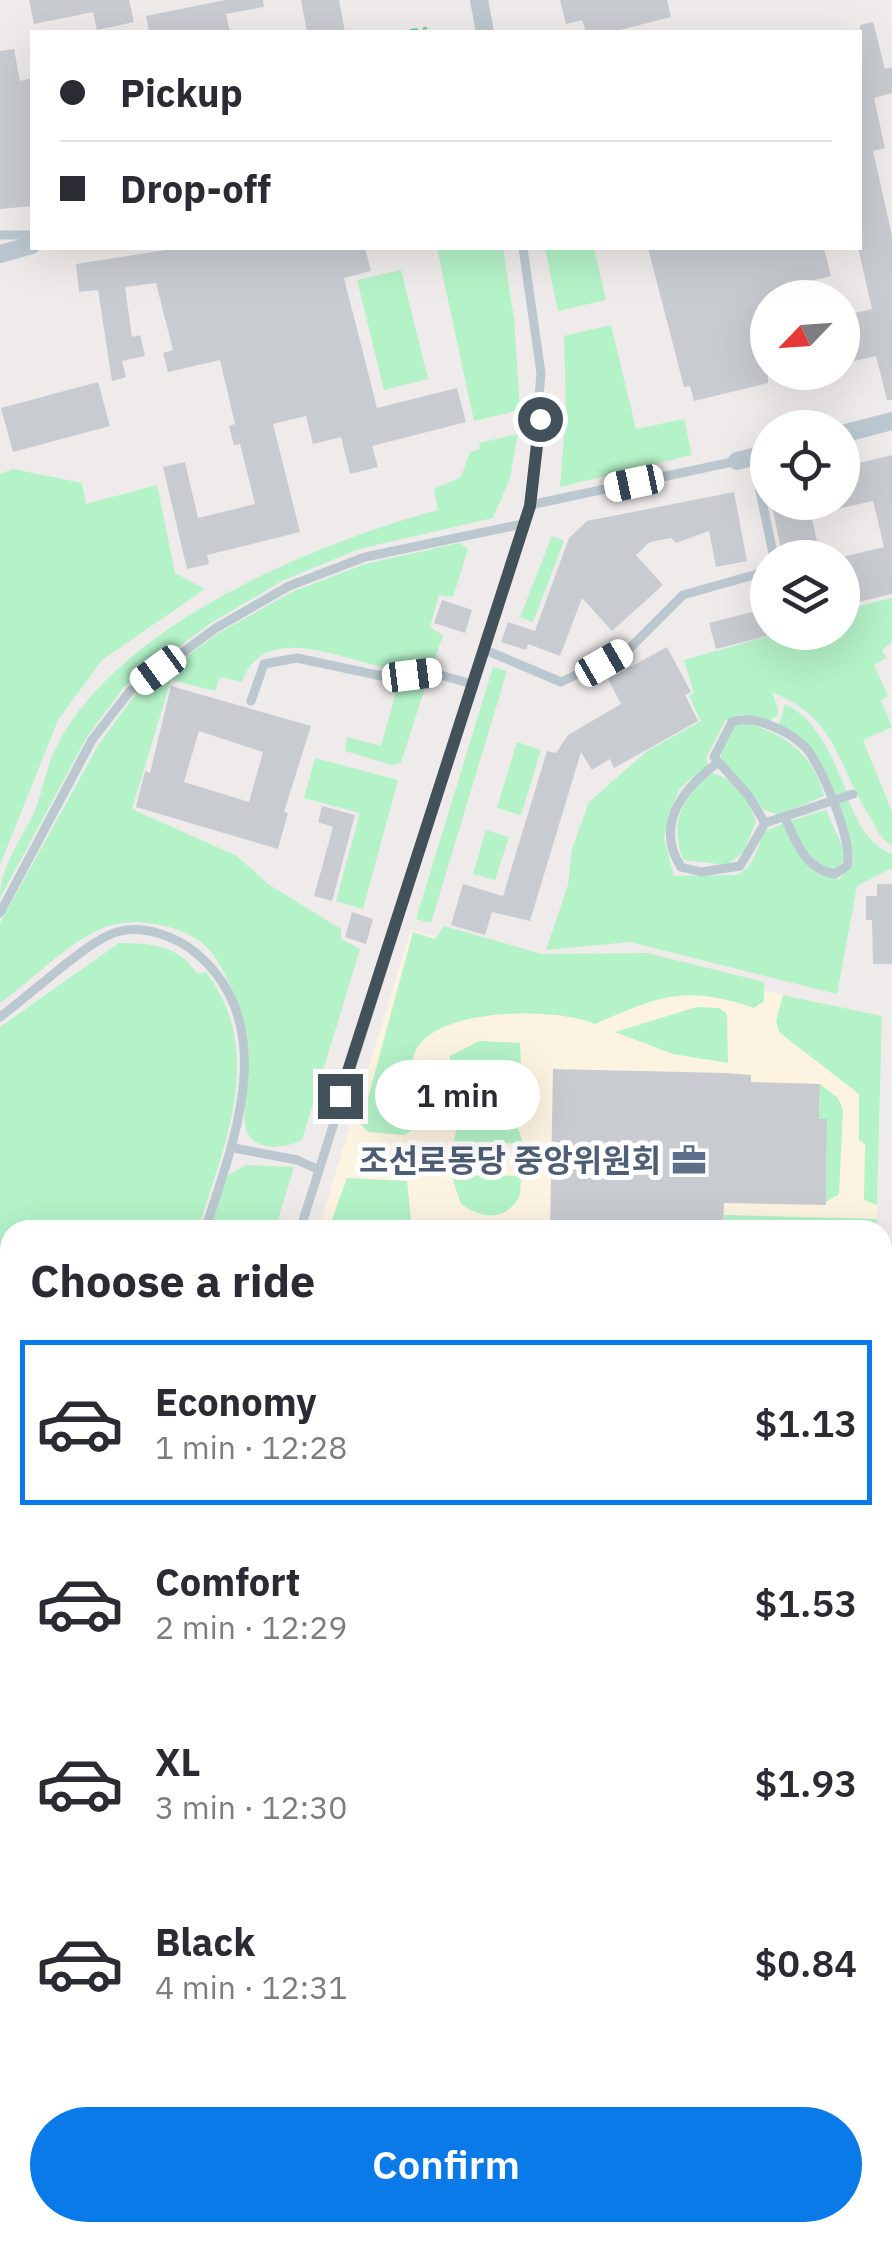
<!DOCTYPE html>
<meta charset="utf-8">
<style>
:root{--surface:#fff;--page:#f7f7f7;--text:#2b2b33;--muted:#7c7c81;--line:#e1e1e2;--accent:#0b7ae9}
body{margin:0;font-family:"IBM Plex Sans","Noto Sans KR",sans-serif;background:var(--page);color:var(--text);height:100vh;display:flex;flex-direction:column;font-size:38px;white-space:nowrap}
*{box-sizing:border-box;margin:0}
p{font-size:32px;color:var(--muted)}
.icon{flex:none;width:55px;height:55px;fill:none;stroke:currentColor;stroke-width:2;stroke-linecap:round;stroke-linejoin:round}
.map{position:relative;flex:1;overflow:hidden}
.panel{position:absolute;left:0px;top:1220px;width:892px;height:1022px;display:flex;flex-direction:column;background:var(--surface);border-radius:30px 30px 0 0;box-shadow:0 10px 40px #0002}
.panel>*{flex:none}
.banner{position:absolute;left:30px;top:30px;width:832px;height:220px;border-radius:0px;box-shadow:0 10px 40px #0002;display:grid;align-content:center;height:220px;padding:0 30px;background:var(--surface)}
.needle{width:65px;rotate:245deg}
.controls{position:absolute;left:750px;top:280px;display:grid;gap:20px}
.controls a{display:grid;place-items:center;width:110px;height:110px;border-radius:50%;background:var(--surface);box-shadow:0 10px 40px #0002;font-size:50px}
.end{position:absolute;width:45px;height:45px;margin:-22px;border:12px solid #43515a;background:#fff;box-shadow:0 0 0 5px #fff}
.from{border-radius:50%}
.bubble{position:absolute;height:70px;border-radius:35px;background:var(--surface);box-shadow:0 10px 40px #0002;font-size:32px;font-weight:600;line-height:70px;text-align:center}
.car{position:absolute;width:30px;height:60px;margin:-30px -15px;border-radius:12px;box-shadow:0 0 8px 2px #0007;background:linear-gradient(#fff 24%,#345 0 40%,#fff 0 76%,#345 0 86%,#fff 0)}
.banner b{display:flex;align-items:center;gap:35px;height:95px;font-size:38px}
.banner b+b{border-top:2px solid var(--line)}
.banner i{width:25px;height:25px;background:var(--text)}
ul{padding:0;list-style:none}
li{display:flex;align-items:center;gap:30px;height:165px;margin:0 20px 15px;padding:0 10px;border:5px solid transparent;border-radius:0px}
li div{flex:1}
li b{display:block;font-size:38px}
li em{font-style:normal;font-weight:600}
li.current{border-color:var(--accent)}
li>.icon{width:90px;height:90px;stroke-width:1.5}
h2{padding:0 30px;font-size:45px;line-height:120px}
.cta{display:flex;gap:20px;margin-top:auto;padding:20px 30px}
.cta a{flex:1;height:115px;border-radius:60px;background:var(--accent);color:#fff;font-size:40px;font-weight:600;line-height:115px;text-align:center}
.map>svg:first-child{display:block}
</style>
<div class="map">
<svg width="892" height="2242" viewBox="0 0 892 2242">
<rect width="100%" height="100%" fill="#efebeb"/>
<path fill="#fdf3e1" d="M411,930L511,957L709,979L882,1016L877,1230H318Z
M890,1238L892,2192L883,2194L882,1239Z
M43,2232L718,2233L679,2242H40Z"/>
<path fill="#b4f2c8" d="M437,248H503L514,319L520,410L474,421Z
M545,248H594L606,300L558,311Z
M401,270L428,379L384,390L357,280Z
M611,325L636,429L684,419L692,455L560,487L566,412L564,336Z
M518,434L510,478L493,518L359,549L284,580L211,623L124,687L88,735L0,898C0,865 23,838 36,808C43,789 46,768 55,750C114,626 313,544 438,510L434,489L461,477L470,452L480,449L479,443Z
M13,469L82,483L86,504L157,485L175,573L205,589L102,660L58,720L0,865V474Z
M552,536L564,541L533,622L520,617Z
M460,543L468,549L453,597L439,595L430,627L443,635L432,667C418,667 404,669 391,668C344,662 265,618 242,682L220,677L215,691L171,680L132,809L237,856L268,884L341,929V939L360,949L302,1140C286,1148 259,1152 248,1134C239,1119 250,1071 249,1051C248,1025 228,973 211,952C191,927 142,917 112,925C72,936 35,979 0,1003V923L99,744L137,692L219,633L292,592L365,564Z
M892,598V642L882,650L886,658L874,665L888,696L881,700L892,727L863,740L892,812V845C878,838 876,826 868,814C835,760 837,719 772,692L778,709V715L765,723L741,714L725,721L706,758L708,765L680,788L669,813L664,838L674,876L736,875C753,869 758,848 763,832L783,824L811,868L839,880L854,859L836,805L848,800C859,823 867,844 892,854V868L857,886L837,994L630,942L546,950L568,885L572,849L589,802L647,751L701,721L689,696L694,693L684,660L780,633L842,632L843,610Z
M493,667L507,671L431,923L416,919Z
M428,678L401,763L392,765L345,751L347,737L381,746L399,681Z
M785,704C819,720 833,760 847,792L833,796L812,751L779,725Z
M742,721C785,735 812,751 824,796L779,815L759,808C748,786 725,773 719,750L735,724Z
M517,742L541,750L521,815L497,808Z
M315,758L398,780L363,909L336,901L360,813L304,798Z
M711,773C733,776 750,801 756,822L743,852L727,865L683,860C669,820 682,800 711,773Z
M826,810L847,857L836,869H824L799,843L789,821Z
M486,830L509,837L495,880L473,874Z
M444,926L542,954L647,953L764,982V1001L754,1008C686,984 659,996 595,1024C556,1007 434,1007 415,1052C406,1073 412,1107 412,1130L405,1135L368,1132L361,1124L413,932L435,939Z
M119,943C149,943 180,945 197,974L206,972C267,1054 224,1143 198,1230H10V1381L0,1378V1027Z
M783,995L882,1016L877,1205L864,1200L865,1144L859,1140V1094L779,1032L776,1021Z
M697,1007L719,1008L727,1014L728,1063L673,1054L615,1032Z
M479,1041L520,1043L522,1088L496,1092L455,1089L448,1080L450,1056Z
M820,1084L838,1098L843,1110L839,1194L826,1202L827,1120L819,1119Z
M488,1102L513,1114L523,1143L454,1144L458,1116L471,1105Z
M246,1165L294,1167L275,1230H209L227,1176Z
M451,1175L521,1176L520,1195C506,1222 482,1219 461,1204Z
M347,1178L407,1181L412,1230H328Z
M724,1215L877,1219V1230H723Z
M890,1238L891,1523H883L882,1239Z
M0,1512L10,1514V1636L0,1632Z"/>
<path fill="#c8ccd1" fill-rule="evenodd" d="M29,0H129L134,22L97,30L93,12L34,24Z
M225,0H263L264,7L226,14L230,32H149L146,16Z
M301,0H339L345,32H307Z
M560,0H667L671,17L612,32H586L582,20L566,24Z
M873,22L885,69L892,67V93L874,98L885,148L873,151L892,236V400H887L876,356L842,364V316L872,309L858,248L860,25Z
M14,49L20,81L32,78V206L0,209V51Z
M179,248H365L371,271L344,278L377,408L457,388L466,422L372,446L378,467L350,474L341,437L313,444L306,416L273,424L300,532L207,555L209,564L187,569L163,467L185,462L198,518L255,504L240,444L234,445L229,426L235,424L220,360L168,372L163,353L173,350L156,283L125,287L132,337L140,335L145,356L122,361L126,377L112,381L98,290L79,292L76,264Z
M648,248H824L831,276L802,283L806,298H768V383L694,401L690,386L684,387Z
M98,382L110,426L13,452L1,408Z
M892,455V594L842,606V557L884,547L873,501L811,515L821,558H783L771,502L842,503V467Z
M734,492L747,561L716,567L709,531L676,543L671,538L650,542L636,555L663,585L612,631L582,598L560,656L528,644L526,650L501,642L508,622L535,631L569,538L587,521Z
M442,600L472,610L465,633L434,623Z
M760,610L767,636L716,649L709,623Z
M667,647L691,692L685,695L698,721L614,768L610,759L592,770L581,752L530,921L492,912L485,935L451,925L463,884L503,896L547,751L556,753L568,735L621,704L608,679Z
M171,686L311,726L284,812L288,813L278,849L136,807L145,771L150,773ZM199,731L263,752L249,802L184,782Z
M322,806L355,815L332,901L314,896L333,827L318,822Z
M877,884H892V964H873L872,920H866V896H877Z
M352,912L373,919L366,944L345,937Z
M553,1069L726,1073L751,1075V1082L820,1084L819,1119H827L826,1205L724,1203L723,1230H550Z"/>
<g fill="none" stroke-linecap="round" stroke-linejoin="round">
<path stroke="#6ad298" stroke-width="2.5" stroke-dasharray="8 5" stroke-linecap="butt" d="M397,32L427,28
M0,1699L10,1703
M4,2118L10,2100
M882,2207L892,2204
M37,2242L40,2232
M734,2242L774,2232"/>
<path stroke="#bbc8d0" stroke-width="9" d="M0,235H32
M753,458L774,558
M530,505L737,461
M483,649L561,682L628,650L683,595L768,571
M251,701L264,664L297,658L391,678L433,673L472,684
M716,764C683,789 654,825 681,867L701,872L740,866L765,823L853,794
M765,823L748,795L714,757L732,722C754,714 789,731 805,747C822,765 854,844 847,866L835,874C805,869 796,842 785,818
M0,913L92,740L130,691L216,628L289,586L365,557L523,524
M0,1017C28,997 88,940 117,932C143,924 177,937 196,953C282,1025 233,1143 205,1230
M234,1148L297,1160L317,1169
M300,1230L530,505L541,373L523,248
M0,1390L10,1393
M0,1507L10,1508
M882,1536L892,1534
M0,1677L10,1680
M0,1723L10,1727
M0,1811L10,1813
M0,1903L10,1907
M0,1981L10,1975
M0,2129L10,2133
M504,2232L509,2242
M634,2232L636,2242
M0,2234L10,2204
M572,2242L614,2232"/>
<path stroke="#bbc8d0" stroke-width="18" d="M479,0L485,32
M0,254L32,245
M842,434L892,421
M737,461L768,453"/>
</g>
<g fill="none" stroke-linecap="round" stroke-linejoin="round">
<path stroke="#43515a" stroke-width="12" d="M340,1096L530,506L540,419"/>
</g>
<defs>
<g id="office-bare" transform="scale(2.7)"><path d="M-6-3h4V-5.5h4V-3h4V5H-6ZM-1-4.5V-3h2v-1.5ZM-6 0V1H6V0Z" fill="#5c6f8a" stroke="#fff" stroke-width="2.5" paint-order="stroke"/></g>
</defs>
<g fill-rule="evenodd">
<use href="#office-bare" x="689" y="1160"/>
</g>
<g text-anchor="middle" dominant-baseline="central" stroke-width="10" stroke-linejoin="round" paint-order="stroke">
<g font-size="32" font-weight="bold" fill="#4e5e75" stroke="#fff" text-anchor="end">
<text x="661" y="1160">조선로동당 중앙위원회</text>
</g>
</g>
</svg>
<div class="controls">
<a><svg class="needle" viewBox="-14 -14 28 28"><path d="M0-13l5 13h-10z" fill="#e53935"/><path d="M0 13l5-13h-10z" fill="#7c7c81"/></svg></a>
<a><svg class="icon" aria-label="locate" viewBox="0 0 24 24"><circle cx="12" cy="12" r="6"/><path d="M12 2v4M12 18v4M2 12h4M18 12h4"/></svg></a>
<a><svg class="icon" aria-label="layers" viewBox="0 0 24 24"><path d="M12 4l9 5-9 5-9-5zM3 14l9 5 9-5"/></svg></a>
</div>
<i class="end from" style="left:540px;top:419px"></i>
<i class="end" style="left:340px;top:1096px"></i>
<div class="bubble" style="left:375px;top:1060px;width:165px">1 min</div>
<i class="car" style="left:634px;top:483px;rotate:258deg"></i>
<i class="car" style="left:604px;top:663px;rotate:60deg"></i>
<i class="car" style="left:158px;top:670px;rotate:234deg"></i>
<i class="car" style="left:412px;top:675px;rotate:83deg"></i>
<div class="banner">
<b><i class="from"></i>Pickup</b>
<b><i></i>Drop-off</b>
</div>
<section class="panel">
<h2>Choose a ride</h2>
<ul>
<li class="current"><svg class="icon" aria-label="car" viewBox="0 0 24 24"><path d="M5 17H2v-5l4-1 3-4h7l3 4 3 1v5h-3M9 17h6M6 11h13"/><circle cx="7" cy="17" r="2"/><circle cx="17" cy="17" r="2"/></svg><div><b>Economy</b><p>1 min · 12:28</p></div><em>$1.13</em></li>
<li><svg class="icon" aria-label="car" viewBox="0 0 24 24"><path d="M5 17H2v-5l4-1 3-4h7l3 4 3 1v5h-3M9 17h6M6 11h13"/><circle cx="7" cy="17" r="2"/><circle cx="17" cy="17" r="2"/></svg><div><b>Comfort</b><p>2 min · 12:29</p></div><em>$1.53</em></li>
<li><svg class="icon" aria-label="car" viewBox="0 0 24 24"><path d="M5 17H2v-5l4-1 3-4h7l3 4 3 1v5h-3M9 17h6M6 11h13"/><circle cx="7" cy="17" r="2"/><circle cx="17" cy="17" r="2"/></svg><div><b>XL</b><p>3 min · 12:30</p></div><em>$1.93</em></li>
<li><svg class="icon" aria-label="car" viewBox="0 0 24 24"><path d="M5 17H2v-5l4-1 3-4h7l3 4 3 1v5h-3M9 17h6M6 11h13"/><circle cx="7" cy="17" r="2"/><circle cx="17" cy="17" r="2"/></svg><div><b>Black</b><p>4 min · 12:31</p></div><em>$0.84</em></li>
</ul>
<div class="cta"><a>Confirm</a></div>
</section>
</div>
